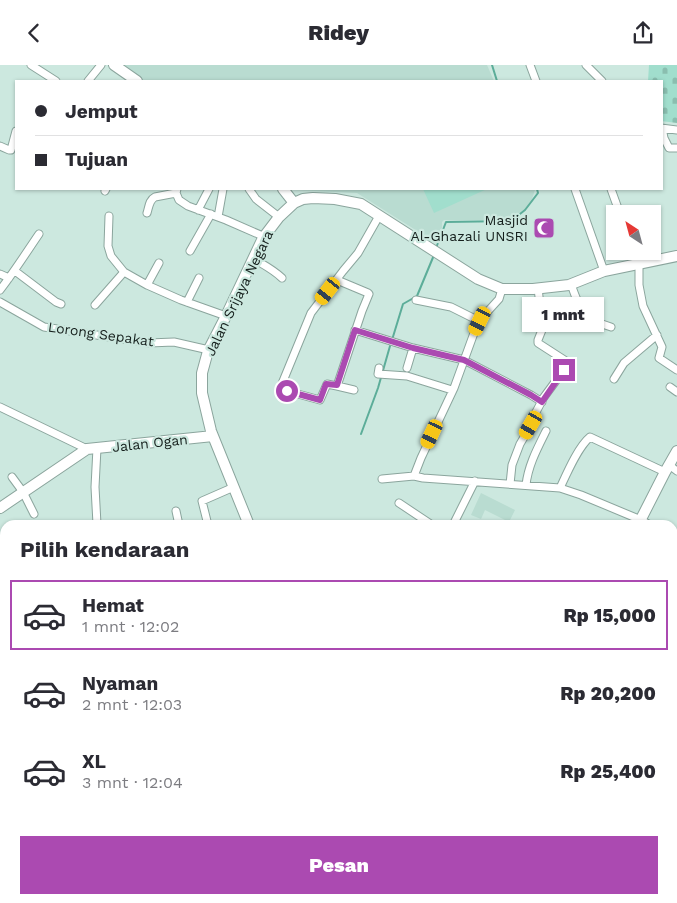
<!DOCTYPE html>
<html lang="id">
<meta charset="utf-8">
<style>
:root{--surface:#fff;--page:#f2f2f3;--text:#2b2b33;--muted:#7c7c81;--line:#e1e1e2;--accent:#ab4ab1}
body{margin:0;font-family:"Work Sans",sans-serif;background:var(--page);color:var(--text);height:100vh;display:flex;flex-direction:column;font-size:19px;white-space:nowrap}
*{box-sizing:border-box;margin:0}
p{font-size:16px;color:var(--muted)}
.icon{flex:none;width:28px;height:28px;fill:none;stroke:currentColor;stroke-width:2;stroke-linecap:round;stroke-linejoin:round}
.map{position:relative;flex:1;overflow:hidden}
.details{position:absolute;left:0px;top:455px;width:678px;height:384px;display:flex;flex-direction:column;background:var(--surface);border-radius:15px 15px 0 0;box-shadow:0 1px 4px #0004}
.details>*{flex:none}
.guide{position:absolute;left:15px;top:15px;width:648px;height:110px;border-radius:0px;box-shadow:0 1px 4px #0004;display:grid;align-content:center;height:110px;padding:0 20px;background:var(--surface)}
.needle{width:32px;rotate:324deg}
.buttons{position:absolute;left:606px;top:140px;display:grid;gap:10px}
.buttons a{display:grid;place-items:center;width:55px;height:55px;border-radius:0px;background:var(--surface);box-shadow:0 1px 4px #0004;font-size:25px}
.end{position:absolute;width:22px;height:22px;margin:-11px;border:6px solid #ab4ab1;background:#fff;box-shadow:0 0 0 2px #fff}
.from{border-radius:50%}
.bubble{position:absolute;height:35px;border-radius:0px;background:var(--surface);box-shadow:0 1px 4px #0004;font-size:16px;font-weight:800;line-height:35px;text-align:center}
.car{position:absolute;width:15px;height:30px;margin:-15px -8px;border-radius:6px;box-shadow:0 0 4px 1px #0007;background:linear-gradient(#f5c518 24%,#345 0 40%,#f5c518 0 76%,#345 0 86%,#f5c518 0)}
.guide b{display:flex;align-items:center;gap:18px;height:48px;font-size:19px}
.guide b+b{border-top:1px solid var(--line)}
.guide i{width:12px;height:12px;background:var(--text)}
ul{padding:0;list-style:none}
li{display:flex;align-items:center;gap:15px;height:70px;margin:0 10px 8px;padding:0 10px;border:2px solid transparent;border-radius:0px}
li div{flex:1}
li b{display:block;font-size:19px}
li em{font-style:normal;font-weight:800}
li.current{border-color:var(--accent)}
li>.icon{width:45px;height:45px;stroke-width:1.5}
h2{padding:0 20px;font-size:22px;line-height:60px}
.cta{display:flex;gap:10px;margin-top:auto;padding:10px 20px}
.cta a{flex:1;height:58px;border-radius:0px;background:var(--accent);color:#fff;font-size:20px;font-weight:800;line-height:58px;text-align:center}
header{display:flex;justify-content:space-between;align-items:center;height:65px;padding:0 20px;background:var(--surface);font-size:22px;font-weight:800}
.map>svg:first-child{display:block}
</style>
<header><svg class="icon" aria-label="back" viewBox="0 0 24 24"><path d="M15 5l-7 7 7 7"/></svg>Ridey<svg class="icon" aria-label="share" viewBox="0 0 24 24"><path d="M12 15V3M7 8l5-5 5 5M5 13v7h14v-7"/></svg></header>
<div class="map">
<svg width="677" height="838" viewBox="0 0 677 838">
<defs>
<pattern id="cemetery-stones" width="16" height="16" patternUnits="userSpaceOnUse" patternTransform="scale(1.25)"><rect width="16" height="16" fill="#a1decd"/><path d="M2 7V4a2 2 0 0 1 4 0v3zM10 15v-3a2 2 0 0 1 4 0v3z" fill="#8abeaf"/></pattern>
</defs>
<rect width="100%" height="100%" fill="#cce8df"/>
<path fill="#b9dcd1" d="M120,0H487L494,16H142Z
M293,124H535V125L532,134L526,143L514,152L504,155H444L442,157V163L433,176L357,128L293,125Z
M481,428L515,445L509,457L485,445L481,454L471,450Z"/>
<path fill="url(#cemetery-stones)" d="M649,0H677V58L661,56V16H648Z"/>
<path fill="#a1decd" d="M423,124H487L434,148Z"/>
<g fill="none" stroke-linecap="round" stroke-linejoin="round">
<path stroke="#5cad99" stroke-width="2" d="M492,0L497,16
M436,183L446,157L511,156L525,145L538,128L537,124
M392,275L403,239L417,231L434,190
M361,369L378,323L390,281"/>
<g stroke="#8ba59d" stroke-width="9">
<path id="street" d="M31,0L56,16
M530,0L536,16
M586,0L602,16
M88,16L101,0
M661,63L677,65
M662,63L664,73L669,83H677
M0,81L9,85H11L16,66
M177,124L176,128L179,135L188,141L226,155L265,172
M249,124L256,134L279,152
M575,124L604,206
M611,124L620,149
M105,126L106,124
M198,145L209,124
M147,148C149,142 149,135 155,132L176,128
M109,151L108,181L111,191L124,207L147,220L181,235L226,251
M218,152L223,124
M190,186L211,149
M634,186L639,199V220L643,241L662,282L659,293L677,305
M254,194C264,200 274,205 282,213
M15,206L56,237L61,239
M0,209L9,213
M337,215L368,228L369,229L362,246L337,321L354,325
M571,219C580,245 583,254 611,262
M147,220L159,198
M502,224L499,234L479,256L474,268L454,323L421,393L414,411L423,413L560,423L581,430L641,455L650,460
M0,225C14,207 26,188 39,169
M416,235L451,242L479,256
M0,237L44,262L149,278L174,277L209,285
M187,237L199,213
M95,240L124,207
M355,265L413,283L464,295L531,330L542,337
M379,303L378,309L407,311L452,325
M407,303L413,283
M614,314L624,298L657,270
M337,321L327,319L320,335L287,326L284,325L281,321L311,248L343,206L358,188L379,151
M670,322L677,327
M0,342L87,384
M97,383L95,422L97,459
M669,400L677,406
M12,412L23,427L34,449
M382,414L414,411
M510,419L512,400L520,379L533,357L536,347L544,332L569,298L538,278V275L546,255L541,249L538,223
M526,420C528,401 537,384 546,366
M560,423C567,408 578,382 590,372L665,407
M399,438L432,460
M176,446L179,460
M208,460L202,436L234,422
M453,460L475,416
M672,473L677,475
M0,588L5,586
M0,595L5,607
M672,615H677
M0,654L5,648
M672,673L677,675
M672,741L677,734
M403,834L405,838
M474,834L475,838
M171,838L174,834
M552,838V834"/>
</g>
<g stroke="#8ba59d" stroke-width="12">
<path id="secondary" d="M114,0L137,16
M283,124L294,138
M0,443L87,384L213,371
M249,460L211,366L202,328V308L208,286L226,251L263,173L279,152L294,138L303,134L313,133L335,134L361,139L478,214L502,224H533L569,220L604,206L677,191
M638,460L665,407L677,386
M244,838V834"/>
</g>
<g stroke="#8ba59d" stroke-width="15">
<path id="highway" d="M0,774L5,777
M79,834L85,838
M93,834L99,838"/>
</g>
<use href="#street" stroke="#fff" stroke-width="7"/>
<use href="#secondary" stroke="#fff" stroke-width="10"/>
<use href="#highway" stroke="#fff" stroke-width="12"/>
</g>
<g fill="none" stroke-linecap="round" stroke-linejoin="round">
<path stroke="#ab4ab1" stroke-width="6" d="M287,326L320,335L326,319L337,320L355,265L413,283L464,295L531,330L542,337L564,305"/>
</g>
<defs>
<g id="mosque-square" transform="scale(1.125)"><rect x="-9" y="-9" width="18" height="18" rx="4" fill="#ab4ab1" stroke="#cce8df"/><path d="M3.5-4.9A6 6 0 1 0 3.5 4.9A5 5 0 1 1 3.5-4.9Z" fill="#fff"/></g>
</defs>
<g fill-rule="evenodd">
<use href="#mosque-square" x="544" y="163"/>
</g>
<g text-anchor="middle" dominant-baseline="central" stroke-width="4.5" stroke-linejoin="round" paint-order="stroke">
<g font-size="14" fill="#151f1c" stroke="#cce8df" text-anchor="end">
<text x="528" y="155">Masjid<tspan x="528" dy="16">Al-Ghazali UNSRI</tspan></text>
</g>
<g font-size="14" fill="#151f1c" stroke="#cce8df">
<text transform="translate(239 228) rotate(-64)">Jalan Srijaya Negara</text>
<text transform="translate(101 269) rotate(8)">Lorong Sepakat</text>
<text transform="translate(150 378) rotate(-6)">Jalan Ogan</text>
</g>
</g>
</svg>
<div class="buttons">
<a><svg class="needle" viewBox="-14 -14 28 28"><path d="M0-13l5 13h-10z" fill="#e53935"/><path d="M0 13l5-13h-10z" fill="#7c7c81"/></svg></a>
</div>
<i class="end from" style="left:287px;top:326px"></i>
<i class="end" style="left:564px;top:305px"></i>
<div class="bubble" style="left:522px;top:232px;width:82px">1 mnt</div>
<i class="car" style="left:328px;top:226px;rotate:218deg"></i>
<i class="car" style="left:480px;top:256px;rotate:206deg"></i>
<i class="car" style="left:531px;top:360px;rotate:210deg"></i>
<i class="car" style="left:432px;top:369px;rotate:205deg"></i>
<div class="guide">
<b><i class="from"></i>Jemput</b>
<b><i></i>Tujuan</b>
</div>
<section class="details">
<h2>Pilih kendaraan</h2>
<ul>
<li class="current"><svg class="icon" aria-label="car" viewBox="0 0 24 24"><path d="M5 17H2v-5l4-1 3-4h7l3 4 3 1v5h-3M9 17h6M6 11h13"/><circle cx="7" cy="17" r="2"/><circle cx="17" cy="17" r="2"/></svg><div><b>Hemat</b><p>1 mnt · 12:02</p></div><em>Rp 15,000</em></li>
<li><svg class="icon" aria-label="car" viewBox="0 0 24 24"><path d="M5 17H2v-5l4-1 3-4h7l3 4 3 1v5h-3M9 17h6M6 11h13"/><circle cx="7" cy="17" r="2"/><circle cx="17" cy="17" r="2"/></svg><div><b>Nyaman</b><p>2 mnt · 12:03</p></div><em>Rp 20,200</em></li>
<li><svg class="icon" aria-label="car" viewBox="0 0 24 24"><path d="M5 17H2v-5l4-1 3-4h7l3 4 3 1v5h-3M9 17h6M6 11h13"/><circle cx="7" cy="17" r="2"/><circle cx="17" cy="17" r="2"/></svg><div><b>XL</b><p>3 mnt · 12:04</p></div><em>Rp 25,400</em></li>
</ul>
<div class="cta"><a>Pesan</a></div>
</section>
</div>
